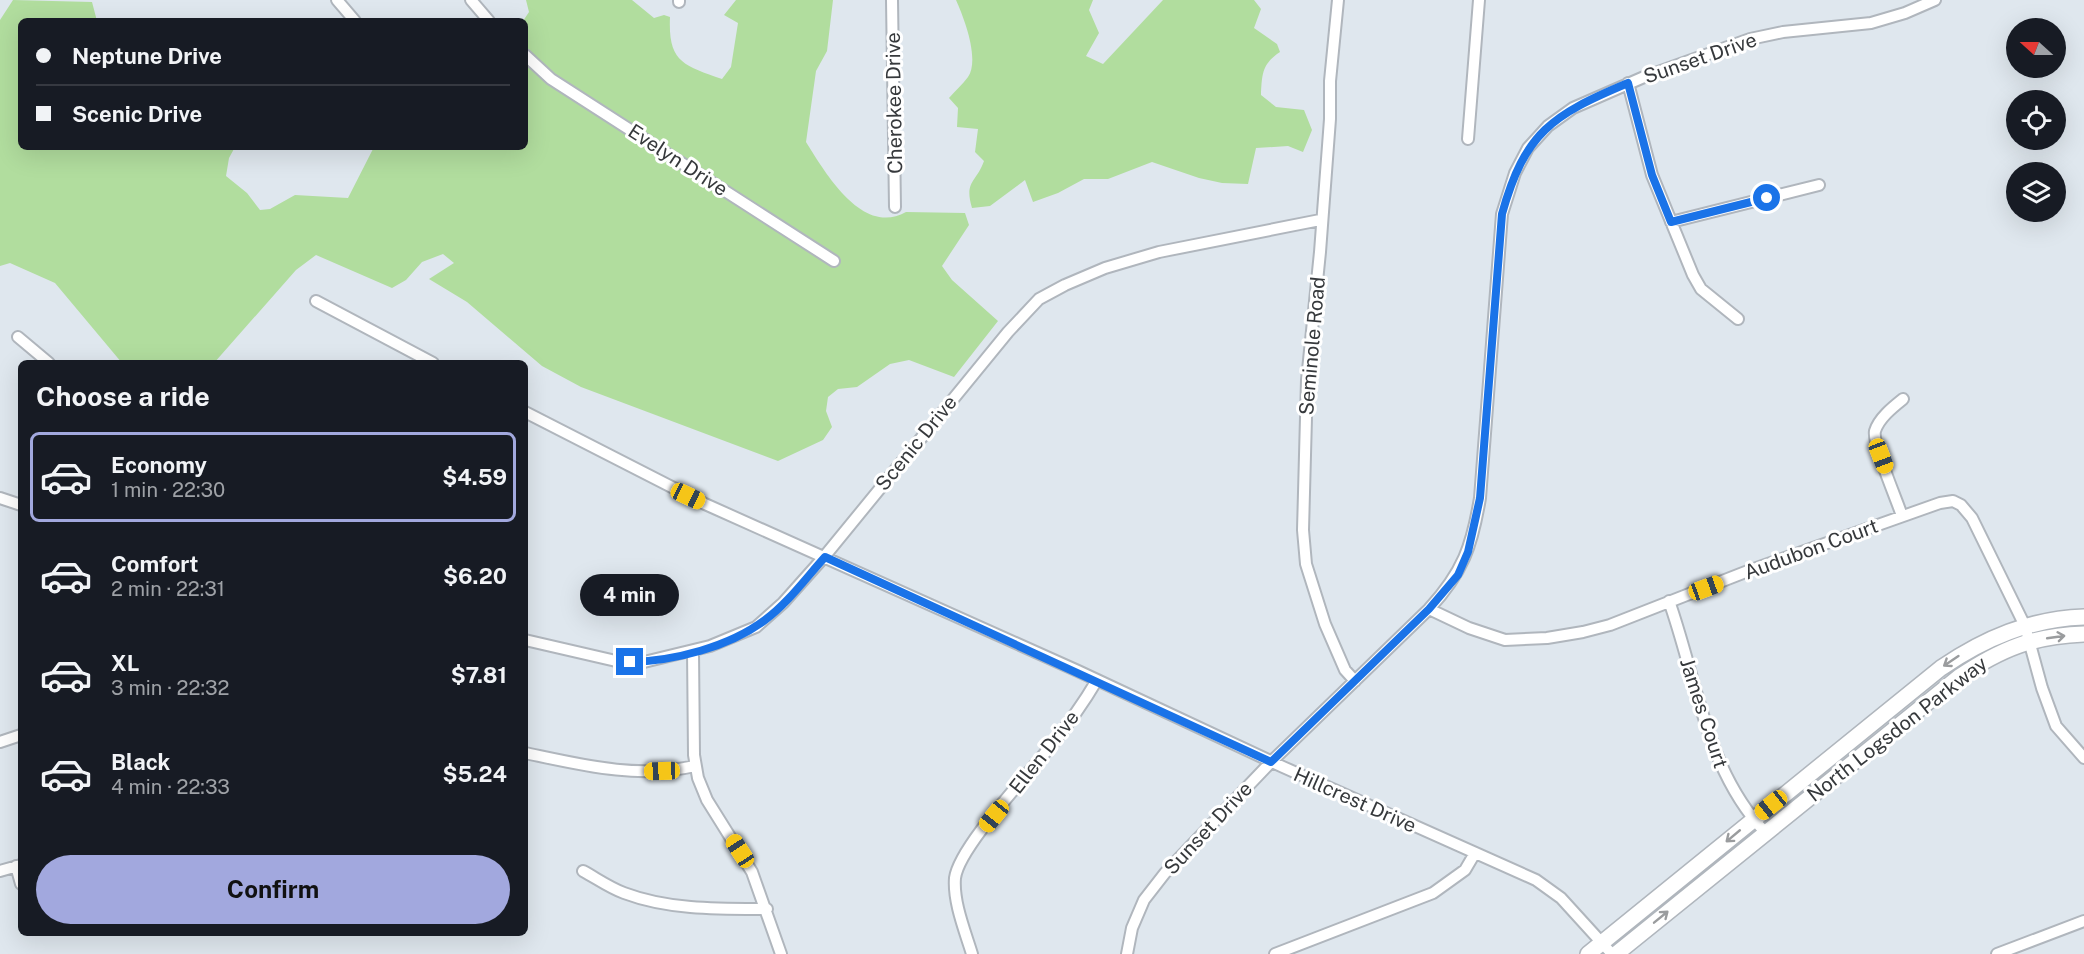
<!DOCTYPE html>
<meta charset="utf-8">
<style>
:root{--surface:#171b24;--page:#20242c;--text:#f1f3f6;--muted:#9ea1a6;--line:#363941;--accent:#a2a8de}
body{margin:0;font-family:"Public Sans",sans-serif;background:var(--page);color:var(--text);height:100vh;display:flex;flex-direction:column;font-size:22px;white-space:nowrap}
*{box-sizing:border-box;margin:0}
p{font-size:20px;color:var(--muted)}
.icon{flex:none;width:33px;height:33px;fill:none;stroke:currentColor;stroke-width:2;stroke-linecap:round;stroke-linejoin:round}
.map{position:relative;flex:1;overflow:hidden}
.details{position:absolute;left:18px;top:360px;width:510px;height:576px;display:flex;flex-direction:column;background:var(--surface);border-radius:9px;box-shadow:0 6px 24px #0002}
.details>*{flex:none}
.guide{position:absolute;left:18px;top:18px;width:510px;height:132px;border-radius:9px;box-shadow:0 6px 24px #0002;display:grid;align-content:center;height:132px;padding:0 18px;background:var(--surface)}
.needle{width:39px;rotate:291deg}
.controls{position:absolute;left:2006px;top:18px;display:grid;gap:12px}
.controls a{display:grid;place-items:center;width:60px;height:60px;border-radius:50%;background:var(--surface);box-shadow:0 6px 24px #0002;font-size:30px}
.end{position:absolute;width:27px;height:27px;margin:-14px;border:8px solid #1a73e8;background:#fff;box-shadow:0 0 0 3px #fff}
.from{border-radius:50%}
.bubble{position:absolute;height:42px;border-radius:21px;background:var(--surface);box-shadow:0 6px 24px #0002;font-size:20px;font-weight:700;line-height:42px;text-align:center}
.car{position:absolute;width:18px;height:36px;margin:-18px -9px;border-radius:8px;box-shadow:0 0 4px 2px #0007;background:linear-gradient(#f5c518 24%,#345 0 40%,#f5c518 0 76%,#345 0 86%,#f5c518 0)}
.guide b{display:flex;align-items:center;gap:21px;height:57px;font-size:22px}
.guide b+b{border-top:2px solid var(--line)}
.guide i{width:15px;height:15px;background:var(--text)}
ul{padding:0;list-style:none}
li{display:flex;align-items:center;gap:18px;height:90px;margin:0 12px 9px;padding:0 6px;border:3px solid transparent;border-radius:9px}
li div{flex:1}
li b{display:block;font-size:22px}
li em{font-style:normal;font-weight:700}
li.selected{border-color:var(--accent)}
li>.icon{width:54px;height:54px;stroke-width:1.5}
h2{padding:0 18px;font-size:27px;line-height:72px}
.primary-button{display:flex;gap:12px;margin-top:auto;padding:12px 18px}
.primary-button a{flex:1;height:69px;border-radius:36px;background:var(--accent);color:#111;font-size:24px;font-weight:700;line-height:69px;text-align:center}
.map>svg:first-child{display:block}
</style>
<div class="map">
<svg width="2084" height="954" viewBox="0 0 2084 954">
<rect width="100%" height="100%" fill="#dfe7ee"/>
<path fill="#b1dd9e" d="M13,0L92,2L97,21H21V147H235L229,158L226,176L247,193L260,210L270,209L295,195L348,198L374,147H525L523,21L529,12L526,0H632L654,18L664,15L670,17C668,62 683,65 722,79L731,67L738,23L724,15L736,0H833L827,51L816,71L806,142C825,172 862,237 906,212L965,213L969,225L942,266L952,280L998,321L954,377L909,360L890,364L857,387L838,389L828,397L826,411L832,427L823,440L778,461L581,387L542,366L467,302L429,279L454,263L443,254L422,262L406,280L392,288L316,255L296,270L214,363H122L55,283L10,263L0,266V20Z
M956,0H1093L1089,10L1099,33L1086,56L1103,64L1163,0H1254L1261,9L1254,28L1277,44L1280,52C1262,64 1262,74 1261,95L1276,107L1304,110L1312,130L1303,152L1288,146L1256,148L1248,184L1222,183L1199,178L1152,162L1108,179H1084L1058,193L1033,202L1025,180L990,206L972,208C964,181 976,183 984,161L975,152L978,129L957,127L958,108L949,98C955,91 963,84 968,77C980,59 964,18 956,0Z"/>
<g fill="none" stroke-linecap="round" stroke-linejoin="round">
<g stroke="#b0b6bd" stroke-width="14">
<path id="street" d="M337,0L355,21
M471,0L489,21
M892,0L895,207
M1338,0L1330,81V119L1320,252L1307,380L1303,530L1306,564L1325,624L1345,670L1355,681
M679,2V0
M525,55L551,79L834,261
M1628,83L1652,175L1693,275L1701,289L1738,319
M1468,139L1479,0
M1671,222L1819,185
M316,301L433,363
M18,337L49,363
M525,412L705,504L1078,671L1283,767L1536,880L1561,898L1612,954
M0,498L21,505
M1902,516C1897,500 1872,443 1875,431C1879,418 1893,407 1903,399
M1669,601C1697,680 1706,770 1765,832
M1429,609L1469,628L1505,640L1547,638L1583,632L1610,625L1748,571L1940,503L1953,501L1961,505L1972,518L2025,626L2042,688L2056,726L2084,758
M525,640L616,661L644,662L710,646L756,627L783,603L824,557L1008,332L1039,299L1065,285L1105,268L1159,252L1320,220
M693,651L694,755L698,778L707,800L752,872L781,954
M0,742L21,735
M525,753C582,765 637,779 695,766
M16,866L21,884
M0,871L21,865
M583,871C596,878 610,888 624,893C669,910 719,909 767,909
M972,954C965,931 953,902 955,878C959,847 1028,775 1049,748C1067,726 1083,704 1097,680
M1127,954L1132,928L1144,900L1165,873L1271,762L1429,609C1463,572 1472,546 1480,498L1502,214L1515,173L1528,148L1548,126L1573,108L1644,77L1750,39L1783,32L1871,23L1905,13L1935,0
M1275,954L1433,893L1465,870L1475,853
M1997,954L2084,921"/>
</g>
<g stroke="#b0b6bd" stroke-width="18">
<path id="secondary" d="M1588,954L1941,668C1985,638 2030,619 2084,617
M1616,954L1959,677C2001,649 2032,636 2084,634"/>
</g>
<use href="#street" stroke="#fff" stroke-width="10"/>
<use href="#secondary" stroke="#fff" stroke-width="15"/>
</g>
<defs><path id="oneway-shaft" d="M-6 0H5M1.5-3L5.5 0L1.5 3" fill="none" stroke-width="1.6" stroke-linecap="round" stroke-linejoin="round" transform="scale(1.5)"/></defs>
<g stroke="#9a9c9e">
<use href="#oneway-shaft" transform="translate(2056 637) rotate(-8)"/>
<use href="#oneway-shaft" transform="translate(1951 661) rotate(146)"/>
<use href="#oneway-shaft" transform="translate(1733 836) rotate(140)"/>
<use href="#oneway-shaft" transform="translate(1661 917) rotate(-39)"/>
</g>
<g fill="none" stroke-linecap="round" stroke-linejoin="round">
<path stroke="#1a73e8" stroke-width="8" d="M630,662C674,661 729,647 765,620C788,603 806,578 825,557L1271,762L1429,609L1458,575L1468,552L1480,498L1502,214C1525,132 1552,115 1628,83L1652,175L1671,222L1767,198"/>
</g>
<g text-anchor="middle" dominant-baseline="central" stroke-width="6" stroke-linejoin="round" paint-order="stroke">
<g font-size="20" fill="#36393c" stroke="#fff">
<text transform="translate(1700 58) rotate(-19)">Sunset Drive</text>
<text transform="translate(894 103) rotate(-91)">Cherokee Drive</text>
<text transform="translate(678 160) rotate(33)">Evelyn Drive</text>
<text transform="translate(1312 346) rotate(-85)">Seminole Road</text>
<text transform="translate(916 443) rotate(-51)">Scenic Drive</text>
<text transform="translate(1811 549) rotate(-20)">Audubon Court</text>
<text transform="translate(1704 713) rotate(72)">James Court</text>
<text transform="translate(1897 729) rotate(-38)">North Logsdon Parkway</text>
<text transform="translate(1044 752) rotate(-52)">Ellen Drive</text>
<text transform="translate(1355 800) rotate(24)">Hillcrest Drive</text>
<text transform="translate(1208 828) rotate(-47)">Sunset Drive</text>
</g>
</g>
</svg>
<div class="controls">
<a><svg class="needle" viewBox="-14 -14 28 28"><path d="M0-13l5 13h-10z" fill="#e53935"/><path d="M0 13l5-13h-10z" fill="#9ea1a6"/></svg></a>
<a><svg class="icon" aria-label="locate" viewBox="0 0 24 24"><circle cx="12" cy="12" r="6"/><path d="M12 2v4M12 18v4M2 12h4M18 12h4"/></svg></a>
<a><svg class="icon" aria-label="layers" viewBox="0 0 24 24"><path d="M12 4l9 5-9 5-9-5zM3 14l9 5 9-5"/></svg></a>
</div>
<i class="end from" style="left:1767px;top:198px"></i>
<i class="end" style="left:630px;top:662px"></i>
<div class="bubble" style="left:580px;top:574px;width:99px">4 min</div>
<i class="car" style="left:1881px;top:456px;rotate:159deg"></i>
<i class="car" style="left:688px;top:496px;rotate:115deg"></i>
<i class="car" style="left:1706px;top:588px;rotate:70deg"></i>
<i class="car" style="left:662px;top:771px;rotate:268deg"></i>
<i class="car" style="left:1771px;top:805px;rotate:231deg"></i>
<i class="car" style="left:994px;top:816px;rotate:219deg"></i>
<i class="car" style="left:740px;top:851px;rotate:327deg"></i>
<div class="guide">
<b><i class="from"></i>Neptune Drive</b>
<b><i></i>Scenic Drive</b>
</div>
<section class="details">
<h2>Choose a ride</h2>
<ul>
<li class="selected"><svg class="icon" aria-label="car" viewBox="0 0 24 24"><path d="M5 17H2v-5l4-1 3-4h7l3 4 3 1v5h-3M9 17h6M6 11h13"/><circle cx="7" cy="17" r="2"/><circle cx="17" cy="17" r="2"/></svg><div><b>Economy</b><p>1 min · 22:30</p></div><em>$4.59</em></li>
<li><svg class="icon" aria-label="car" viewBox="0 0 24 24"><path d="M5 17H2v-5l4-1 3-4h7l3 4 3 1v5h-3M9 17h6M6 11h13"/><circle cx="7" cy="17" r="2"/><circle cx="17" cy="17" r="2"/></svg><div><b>Comfort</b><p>2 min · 22:31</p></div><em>$6.20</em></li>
<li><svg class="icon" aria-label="car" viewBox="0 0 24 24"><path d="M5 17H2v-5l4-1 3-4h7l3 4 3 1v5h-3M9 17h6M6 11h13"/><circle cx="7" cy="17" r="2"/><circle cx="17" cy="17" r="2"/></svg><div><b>XL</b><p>3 min · 22:32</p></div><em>$7.81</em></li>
<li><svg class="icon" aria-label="car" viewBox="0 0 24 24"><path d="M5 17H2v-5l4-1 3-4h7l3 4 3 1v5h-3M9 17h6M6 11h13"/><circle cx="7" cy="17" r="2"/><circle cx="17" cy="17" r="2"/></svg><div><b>Black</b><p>4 min · 22:33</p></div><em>$5.24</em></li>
</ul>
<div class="primary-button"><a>Confirm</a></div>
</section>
</div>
